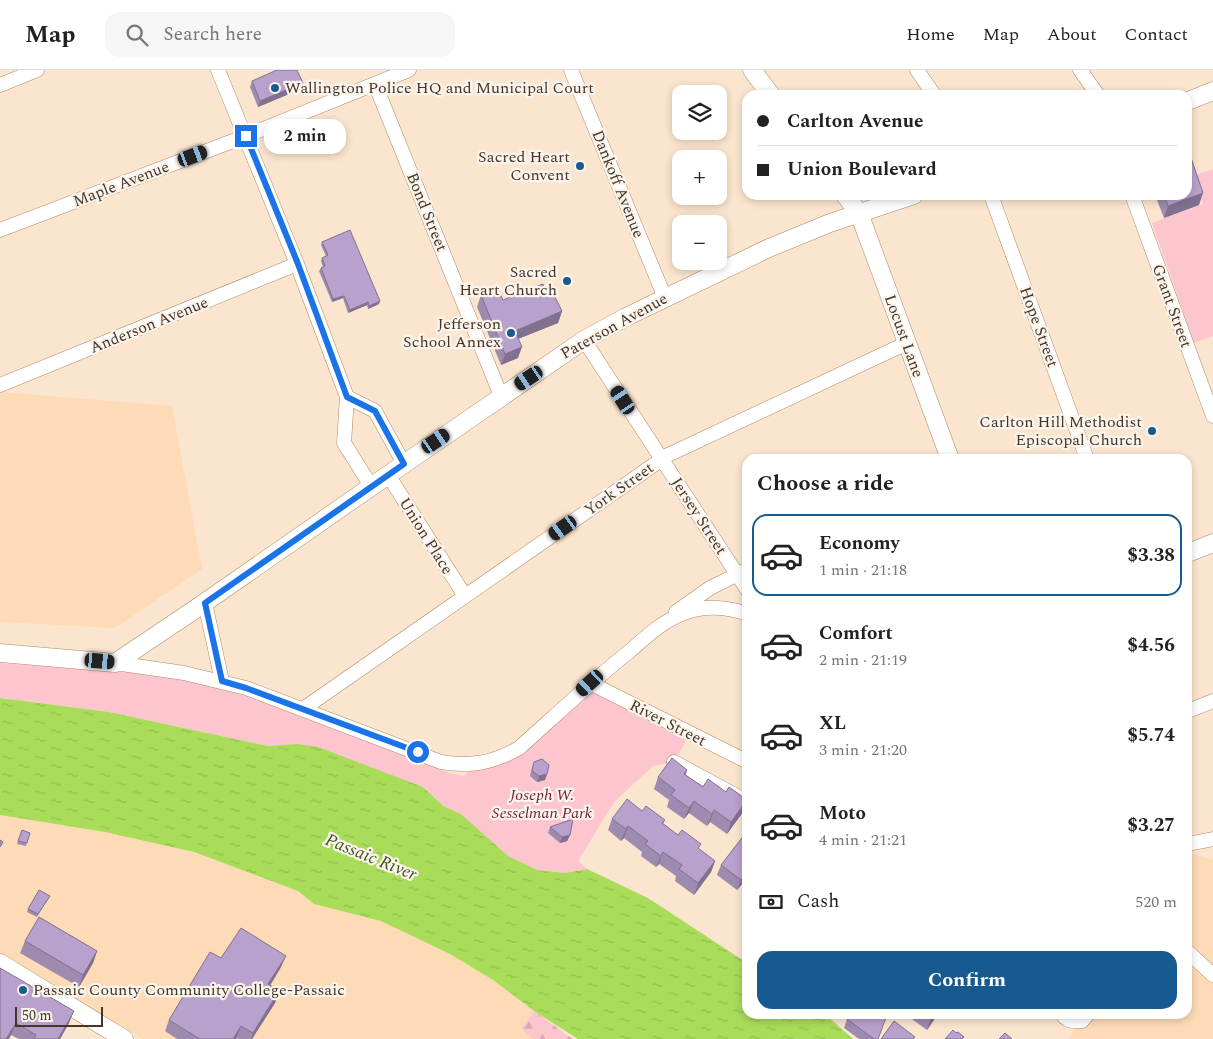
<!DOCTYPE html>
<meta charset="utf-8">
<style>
:root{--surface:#fff;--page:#f6f6f6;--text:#222;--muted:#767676;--line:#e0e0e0;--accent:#175a8f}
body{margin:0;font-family:Spectral,serif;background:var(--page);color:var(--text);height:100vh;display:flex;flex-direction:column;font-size:19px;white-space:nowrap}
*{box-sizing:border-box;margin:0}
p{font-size:16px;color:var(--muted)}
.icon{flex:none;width:28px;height:28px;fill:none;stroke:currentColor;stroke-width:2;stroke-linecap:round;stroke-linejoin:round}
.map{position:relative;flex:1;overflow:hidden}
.sheet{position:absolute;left:742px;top:384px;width:450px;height:565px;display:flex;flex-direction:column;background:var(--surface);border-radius:15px;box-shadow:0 2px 8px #0003}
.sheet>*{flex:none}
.top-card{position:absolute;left:742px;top:20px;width:450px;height:110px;border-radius:15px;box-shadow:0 2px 8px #0003;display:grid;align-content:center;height:110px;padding:0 15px;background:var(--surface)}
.controls{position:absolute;left:672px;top:15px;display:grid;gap:10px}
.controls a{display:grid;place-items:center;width:55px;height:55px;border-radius:10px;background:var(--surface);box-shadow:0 2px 8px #0003;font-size:25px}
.scale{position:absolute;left:15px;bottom:12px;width:88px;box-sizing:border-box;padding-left:5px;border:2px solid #443526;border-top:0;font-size:14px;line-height:18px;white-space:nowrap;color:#443526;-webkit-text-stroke:4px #fcf5ed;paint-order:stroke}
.end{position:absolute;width:22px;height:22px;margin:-11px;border:6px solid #1a73e8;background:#fff;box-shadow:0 0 0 2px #fff}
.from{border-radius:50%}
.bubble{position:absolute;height:35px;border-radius:15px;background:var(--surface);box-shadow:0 2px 8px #0003;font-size:16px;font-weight:700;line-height:35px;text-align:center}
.car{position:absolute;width:15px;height:30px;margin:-15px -8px;border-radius:6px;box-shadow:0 0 4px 1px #0007;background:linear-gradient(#222 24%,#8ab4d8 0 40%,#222 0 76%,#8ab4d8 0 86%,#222 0)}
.top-card b{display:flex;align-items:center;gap:18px;height:48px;font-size:19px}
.top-card b+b{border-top:1px solid var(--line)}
.top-card i{width:12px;height:12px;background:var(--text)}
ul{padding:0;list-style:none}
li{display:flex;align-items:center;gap:15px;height:82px;margin:0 10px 8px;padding:0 5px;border:2px solid transparent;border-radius:15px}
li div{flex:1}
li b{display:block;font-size:19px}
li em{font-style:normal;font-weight:700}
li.current{border-color:var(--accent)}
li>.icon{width:45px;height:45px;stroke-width:1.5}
h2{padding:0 15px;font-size:22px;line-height:60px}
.pay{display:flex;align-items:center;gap:12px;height:55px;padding:0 15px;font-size:19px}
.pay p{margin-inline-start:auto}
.button{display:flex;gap:10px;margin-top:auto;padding:10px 15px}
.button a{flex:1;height:58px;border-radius:15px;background:var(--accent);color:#fff;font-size:20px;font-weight:700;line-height:58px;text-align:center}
header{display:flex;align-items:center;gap:30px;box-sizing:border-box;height:70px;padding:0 25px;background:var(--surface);border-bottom:1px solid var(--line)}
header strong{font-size:24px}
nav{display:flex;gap:28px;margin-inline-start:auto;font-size:18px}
.search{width:350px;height:45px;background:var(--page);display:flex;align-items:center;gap:12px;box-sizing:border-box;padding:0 18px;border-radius:15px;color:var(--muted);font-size:19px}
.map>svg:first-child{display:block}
</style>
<header>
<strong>Map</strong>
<div class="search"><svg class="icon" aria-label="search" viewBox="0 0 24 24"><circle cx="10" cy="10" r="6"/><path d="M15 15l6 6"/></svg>Search here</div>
<nav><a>Home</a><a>Map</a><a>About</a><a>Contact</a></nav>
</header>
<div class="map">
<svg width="1213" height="969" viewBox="0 0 1213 969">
<defs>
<pattern id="forest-firs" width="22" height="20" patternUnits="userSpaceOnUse" patternTransform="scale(1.25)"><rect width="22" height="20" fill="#fdc5ce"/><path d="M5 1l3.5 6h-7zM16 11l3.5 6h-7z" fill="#daaab1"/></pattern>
<pattern id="water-ripples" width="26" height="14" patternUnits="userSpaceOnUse" patternTransform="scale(1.25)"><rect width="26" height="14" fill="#a8dc59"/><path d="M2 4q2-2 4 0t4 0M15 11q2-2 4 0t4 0" fill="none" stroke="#92bd4d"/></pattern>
</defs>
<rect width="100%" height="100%" fill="#fbe5ce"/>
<path fill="#fddbb7" d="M0,322L172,336L202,499L115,558L0,552Z
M0,745L105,762L194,782L298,821L314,834L381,851L450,884L493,910L534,941L521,957L533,969H143L0,885Z
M1188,782L1213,790V969H1069L1076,954L1084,944H1188Z"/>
<path fill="url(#forest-firs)" d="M534,941L573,969H533L521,958Z"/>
<path fill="#fdc5ce" d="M1213,99V266L1194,273L1152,153L1203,134L1193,106Z
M0,593L162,605L175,610L179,608L208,613L305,644L350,665L417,689L449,703L464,706L473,695L505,686L590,613L690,664L674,692L653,696L614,732L578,791L587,799L565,803L537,800L508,787L461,744L443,736L423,717L297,674L268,676L109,642L0,628Z"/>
<path fill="url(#water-ripples)" d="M0,628L109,642L268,676L297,674L318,677L423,717L443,736L461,744L508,786L537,800L565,803L587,799L648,828L747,893L748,944H825L853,969H578L534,941L493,910L450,884L381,851L314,834L298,821L194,782L105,762L0,745Z"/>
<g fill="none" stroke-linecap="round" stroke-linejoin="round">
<g stroke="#ab8965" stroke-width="15">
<path id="minor" d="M218,0L297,194L347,327L344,373L371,416
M571,0L665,228
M917,0L934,25
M1080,0L1098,25
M375,14L501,326
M0,15L37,0
M991,125L1087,389
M1132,125L1213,346
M0,160L246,66L409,0
M584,270L748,521
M0,315L297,194
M347,327L375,341L404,394
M388,405L465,526
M205,533L222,611
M676,542L710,518L748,499
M115,593L184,603L246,618L441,692C470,697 493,693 519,678C556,645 592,611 631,580C647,566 663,551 684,543C705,535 727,537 748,544
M590,613L748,692
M303,639L668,385L907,273
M1188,641L1213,631
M674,692L748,732
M1188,774L1213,769
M1188,882L1213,905
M1062,944C1066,951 1074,952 1082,951L1088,944"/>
</g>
<g stroke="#ab8965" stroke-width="19">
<path id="major" d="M752,0L771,25
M1188,31L1213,21
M845,125L859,143L950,389
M1188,483L1213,473
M0,583L115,593L194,540L388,405L584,270L626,247L769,178L830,153L914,125
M0,893L124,969"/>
</g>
<use href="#minor" stroke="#fff" stroke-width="14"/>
<use href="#major" stroke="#fff" stroke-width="18"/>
</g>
<path fill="#9e8bb0" d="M252,11L301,19L258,37L250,17Z
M1155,125H1188L1199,135L1164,148Z
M322,172L379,234L368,239L367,235L348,243L343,228L332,232L319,201L321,198L323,197L321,191L322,188L326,186L321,175Z
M481,225L503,230L548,225L562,241L558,253L518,269V288L501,295L477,237Z
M534,692L547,704L545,710L537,712L530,706L532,698Z
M687,700L686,705L703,717L743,742L727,764L710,752L707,756L689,743L684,749L667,737L669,730L654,719L658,707Z
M642,741L665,750L663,754L678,765L699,779L715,791L711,802L694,825L675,811L676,806L659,794L656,797L641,786L642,782L624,768L621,771L608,760L612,749Z
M550,757L570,765L567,771L560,773L548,763Z
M22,760L30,763L26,776L17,774Z
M748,760V817L743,813L737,820L717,805L721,795Z
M48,829L37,847L27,842L28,839Z
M25,871L97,881L93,893L79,917L20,883Z
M221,888L281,897L270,915L279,921L275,933L252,969H239L237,968L236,969H177L165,961L169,950Z
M0,898L69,953L60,969H19L11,965Z
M905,944H938L927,960Z
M847,949L878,969H859L844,958Z"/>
<path fill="#817190" d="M303,13L301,19L258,37L260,31Z
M1203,123L1199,135L1164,148L1168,136Z
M344,226L343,228L332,232L333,229Z
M380,231L379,234L368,239L369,236Z
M368,232L367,235L348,243L350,240Z
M562,241L558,253L510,272L515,261Z
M522,277L518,288L501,295L505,284Z
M547,704L545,710L537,712L539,706Z
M747,730L743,742L727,764L731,752Z
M694,731L689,743L684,749L689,738Z
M714,740L710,752L707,756L712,744Z
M628,756L624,768L621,771L626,759Z
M570,765L567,771L560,773L562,767Z
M663,782L659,794L656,797L661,786Z
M715,791L711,802L694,825L698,813Z
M746,803L743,813L737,820L741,810Z
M97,881L93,893L79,917L83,905Z
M286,886L281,897L264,926L268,914Z
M279,921L275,933L252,969H251L253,963Z
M74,941L69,953L60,969H58Z
M934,944H938L927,960L931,948Z
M16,953L11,965L9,969H6Z
M241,956L236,969H233Z"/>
<path fill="#b8a2cd" stroke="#817190" d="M277,0H297L303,13L260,31L252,11Z
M1188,79L1203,123L1168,136L1164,125H1188Z
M350,160L380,231L369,236L368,232L350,240L344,226L333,229L321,198L325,196L322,188L328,185L322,172Z
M543,214L548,225L553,223L562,241L515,261L522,277L505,284L481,225L498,219L503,230Z
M672,688L687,700L684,704L703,717L708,709L726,722L729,717L747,730L731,752L714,740L712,744L694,731L689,738L671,725L675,720L658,707Z
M542,689L549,695L547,704L539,706L532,701L534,692Z
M627,729L642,741L646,736L665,750L662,753L678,765L682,760L701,774L698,778L715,791L698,813L679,799L682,795L663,782L661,786L645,774L648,771L628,756L626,759L612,749Z
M573,749L570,765L562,767L550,757Z
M22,760L30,763L27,773L18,771Z
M748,760V804L746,803L741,810L721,795Z
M0,770L3,772L0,777Z
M39,820L50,826L38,844L28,839Z
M39,847L97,881L83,905L25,871Z
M241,858L286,886L268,914L279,921L253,963L241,956L233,969H200L169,950L210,882L221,888Z
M0,898L74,941L58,969H34L36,965L16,953L6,969H0Z
M851,944H885L887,945L878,969H874L847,949Z
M925,944H934L931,948Z
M894,951L915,967L913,969H881Z
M953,960L956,963L958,962L964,967L962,969H945Z
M1005,963L1012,969H999Z"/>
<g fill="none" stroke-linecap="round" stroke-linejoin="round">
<path stroke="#1a73e8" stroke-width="6" d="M246,66L298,194L347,327L375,341L404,394L205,533L222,611L246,618L418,682"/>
</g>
<g fill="#175a8f" stroke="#fcf5ed" stroke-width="2">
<circle cx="275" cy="18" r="5"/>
<circle cx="580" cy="96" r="5"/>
<circle cx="567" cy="211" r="5"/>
<circle cx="511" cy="263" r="5"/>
<circle cx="1152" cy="361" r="5"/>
<circle cx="23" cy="920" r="5"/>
</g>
<g text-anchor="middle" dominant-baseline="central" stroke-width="4.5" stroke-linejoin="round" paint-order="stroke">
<g font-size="16" fill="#443526" stroke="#fcf5ed" text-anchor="end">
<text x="285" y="18" text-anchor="start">Wallington Police HQ and Municipal Court</text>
<text x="570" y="87">Sacred Heart<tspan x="570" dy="18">Convent</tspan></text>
<text x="557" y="202">Sacred<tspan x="557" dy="18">Heart Church</tspan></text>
<text x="501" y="254">Jefferson<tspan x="501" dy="18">School Annex</tspan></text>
<text x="1142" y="352">Carlton Hill Methodist<tspan x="1142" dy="18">Episcopal Church</tspan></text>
<text x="33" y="920" text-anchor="start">Passaic County Community College-Passaic</text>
</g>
<g font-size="16" fill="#443526" stroke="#fcf5ed">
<text transform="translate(121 114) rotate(-21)">Maple Avenue</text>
<text transform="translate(618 114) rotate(68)">Dankoff Avenue</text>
<text transform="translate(427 142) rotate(68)">Bond Street</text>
<text transform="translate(1172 236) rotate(70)">Grant Street</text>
<text transform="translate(149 255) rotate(-22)">Anderson Avenue</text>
<text transform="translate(614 256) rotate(-29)">Paterson Avenue</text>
<text transform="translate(1039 257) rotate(70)">Hope Street</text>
<text transform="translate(904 266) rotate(70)">Locust Lane</text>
<text transform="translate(619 419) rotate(-35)">York Street</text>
<text transform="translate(699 446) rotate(57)">Jersey Street</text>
<text transform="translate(426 466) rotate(58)">Union Place</text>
<text transform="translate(668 653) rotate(27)">River Street</text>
</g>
<g font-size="16" font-style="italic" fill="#701b34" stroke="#fcf5ed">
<text x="542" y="725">Joseph W.<tspan x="542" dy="18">Sesselman Park</tspan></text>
</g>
<g font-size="18" font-style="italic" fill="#425623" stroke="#fcf5ed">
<text transform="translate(371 787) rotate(22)">Passaic River</text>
</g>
</g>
</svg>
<div class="controls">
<a><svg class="icon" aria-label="layers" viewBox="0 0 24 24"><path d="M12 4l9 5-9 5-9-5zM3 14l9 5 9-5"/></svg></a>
<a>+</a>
<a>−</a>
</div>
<div class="scale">50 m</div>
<i class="end from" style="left:418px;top:682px"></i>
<i class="end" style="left:246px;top:66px"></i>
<div class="bubble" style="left:264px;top:49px;width:82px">2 min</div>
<i class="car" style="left:193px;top:86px;rotate:69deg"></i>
<i class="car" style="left:529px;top:308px;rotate:236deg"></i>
<i class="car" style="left:623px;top:330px;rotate:327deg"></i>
<i class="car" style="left:436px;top:371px;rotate:56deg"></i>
<i class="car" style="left:563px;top:458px;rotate:235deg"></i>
<i class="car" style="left:100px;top:591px;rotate:95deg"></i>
<i class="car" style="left:590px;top:613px;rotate:228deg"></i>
<div class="top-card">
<b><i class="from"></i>Carlton Avenue</b>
<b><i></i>Union Boulevard</b>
</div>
<section class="sheet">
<h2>Choose a ride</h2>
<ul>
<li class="current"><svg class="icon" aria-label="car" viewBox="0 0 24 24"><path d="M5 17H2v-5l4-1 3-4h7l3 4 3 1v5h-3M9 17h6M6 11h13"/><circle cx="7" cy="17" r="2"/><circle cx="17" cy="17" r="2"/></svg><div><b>Economy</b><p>1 min · 21:18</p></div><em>$3.38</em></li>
<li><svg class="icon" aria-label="car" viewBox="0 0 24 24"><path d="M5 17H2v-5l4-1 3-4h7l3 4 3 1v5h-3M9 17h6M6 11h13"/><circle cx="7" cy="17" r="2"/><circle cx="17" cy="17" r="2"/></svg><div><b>Comfort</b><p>2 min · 21:19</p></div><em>$4.56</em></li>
<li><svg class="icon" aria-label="car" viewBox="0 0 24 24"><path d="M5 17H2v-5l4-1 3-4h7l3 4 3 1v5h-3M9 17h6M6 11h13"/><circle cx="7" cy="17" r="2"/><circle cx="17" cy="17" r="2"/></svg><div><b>XL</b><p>3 min · 21:20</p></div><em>$5.74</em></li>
<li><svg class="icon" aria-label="car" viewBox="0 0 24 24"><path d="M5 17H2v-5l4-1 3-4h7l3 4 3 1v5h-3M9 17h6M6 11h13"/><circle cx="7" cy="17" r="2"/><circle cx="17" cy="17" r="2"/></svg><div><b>Moto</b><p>4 min · 21:21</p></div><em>$3.27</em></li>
</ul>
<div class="pay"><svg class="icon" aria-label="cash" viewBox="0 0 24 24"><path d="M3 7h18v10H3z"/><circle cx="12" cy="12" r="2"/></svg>Cash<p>520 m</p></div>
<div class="button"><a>Confirm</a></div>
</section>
</div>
